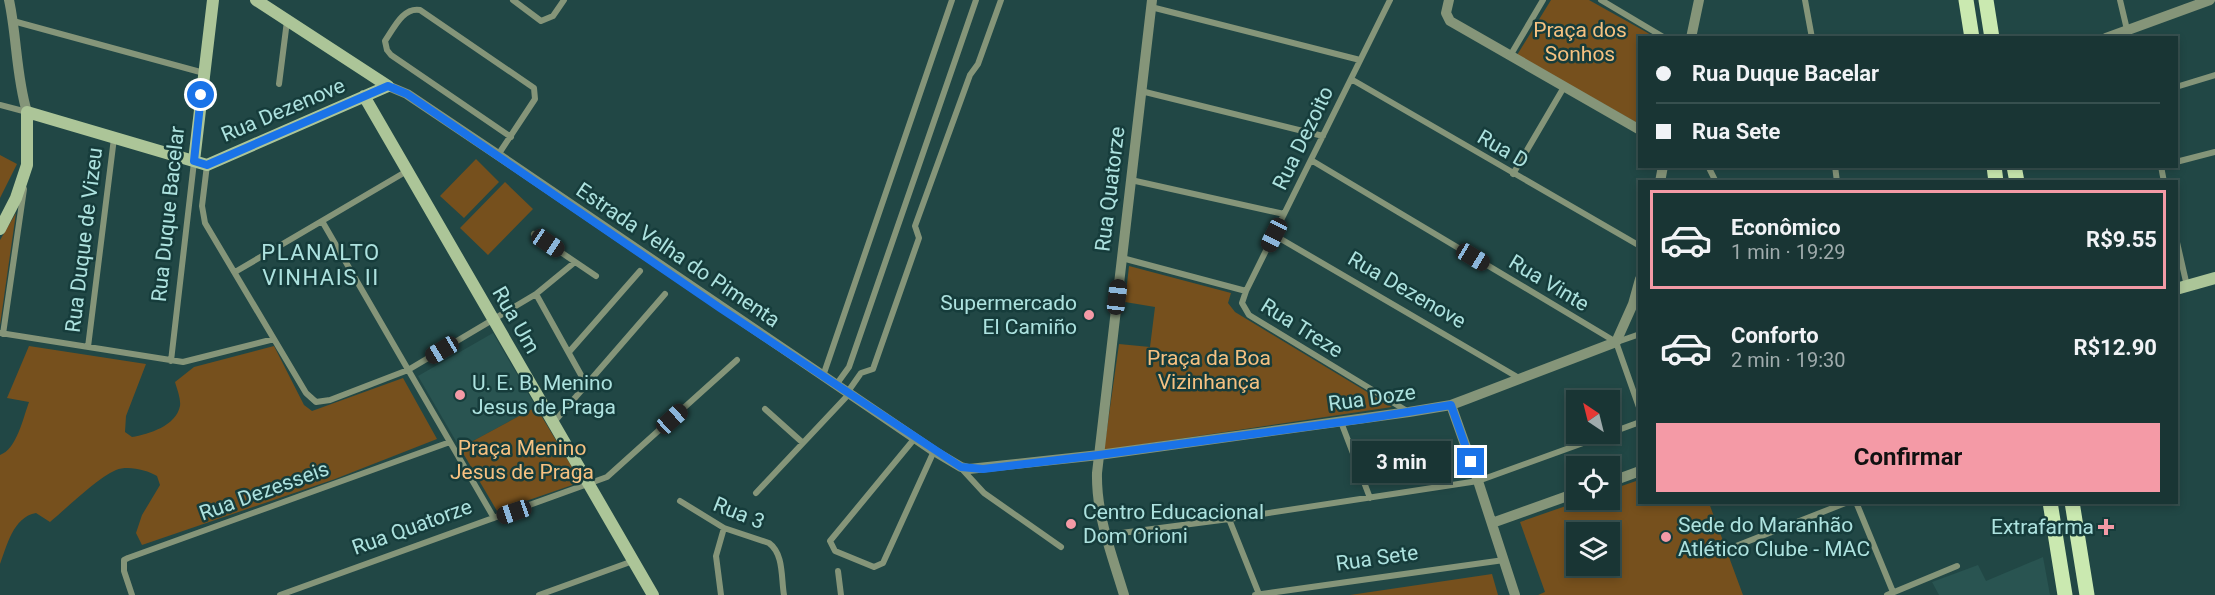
<!DOCTYPE html>
<html lang="pt">
<meta charset="utf-8">
<style>
:root{--surface:#193534;--page:#223d3c;--text:#f1f3f6;--muted:#9fabac;--line:#37504f;--accent:#f49aa6}
body{margin:0;font-family:Roboto,sans-serif;background:var(--page);color:var(--text);height:100vh;display:flex;flex-direction:column;font-size:22px;white-space:nowrap}
*{box-sizing:border-box;margin:0}
p{font-size:20px;color:var(--muted)}
.icon{flex:none;width:33px;height:33px;fill:none;stroke:currentColor;stroke-width:2;stroke-linecap:round;stroke-linejoin:round}
.map{position:relative;flex:1;overflow:hidden}
.panel{position:absolute;left:1638px;top:180px;width:540px;height:324px;display:flex;flex-direction:column;background:var(--surface);border-radius:0px;box-shadow:0 3px 9px #0003,0 0 0 2px var(--line)}
.panel>*{flex:none}
.hud{position:absolute;left:1638px;top:36px;width:540px;height:132px;border-radius:0px;box-shadow:0 3px 9px #0003,0 0 0 2px var(--line);display:grid;align-content:center;height:132px;padding:0 18px;background:var(--surface)}
.needle{width:39px;rotate:325deg}
.fabs{position:absolute;left:1566px;top:390px;display:grid;gap:12px}
.fabs a{display:grid;place-items:center;width:54px;height:54px;border-radius:0px;background:var(--surface);box-shadow:0 3px 9px #0003,0 0 0 2px var(--line);font-size:30px}
.end{position:absolute;width:27px;height:27px;margin:-14px;border:8px solid #1a73e8;background:#fff;box-shadow:0 0 0 3px #fff}
.from{border-radius:50%}
.bubble{position:absolute;height:42px;border-radius:0px;background:var(--surface);box-shadow:0 3px 9px #0003,0 0 0 2px var(--line);font-size:20px;font-weight:700;line-height:42px;text-align:center}
.car{position:absolute;width:18px;height:36px;margin:-18px -9px;border-radius:8px;box-shadow:0 0 4px 2px #0007;background:linear-gradient(#222 24%,#8ab4d8 0 40%,#222 0 76%,#8ab4d8 0 86%,#222 0)}
.hud b{display:flex;align-items:center;gap:21px;height:57px;font-size:22px}
.hud b+b{border-top:2px solid var(--line)}
.hud i{width:15px;height:15px;background:var(--text)}
ul{padding:10px 0 0;list-style:none}
li{display:flex;align-items:center;gap:18px;height:99px;margin:0 12px 9px;padding:0 6px;border:3px solid transparent;border-radius:0px}
li div{flex:1}
li b{display:block;font-size:22px}
li em{font-style:normal;font-weight:700}
li.current{border-color:var(--accent)}
li>.icon{width:54px;height:54px;stroke-width:1.5}
.cta{display:flex;gap:12px;margin-top:auto;padding:12px 18px}
.cta a{flex:1;height:69px;border-radius:0px;background:var(--accent);color:#111;font-size:24px;font-weight:700;line-height:69px;text-align:center}
.map>svg:first-child{display:block}
</style>
<div class="map">
<svg width="2215" height="595" viewBox="0 0 2215 595">
<rect width="100%" height="100%" fill="#214745"/>
<path fill="#295451" d="M493,333L536,407L460,448L418,376Z
M2043,557L2050,595H1939L1932,582L1978,565L1986,581Z"/>
<path fill="#76501d" fill-rule="evenodd" d="M1551,0H1589L1655,37L1640,38L1639,124L1517,55Z
M0,155L17,164L0,198Z
M476,159L499,182L464,218L440,196Z
M505,182L533,209L488,255L460,228Z
M16,213L0,325V240Z
M1129,266L1231,293L1228,303L1235,312L1392,407L1104,450L1119,344L1150,347L1155,307L1125,302Z
M29,346L146,364L126,416L125,432L132,437C149,434 176,426 180,406C181,399 177,389 175,382L194,367L274,346L304,405L312,411L403,378L437,439L335,479L142,545L136,533L142,515L160,485L157,476C147,470 128,465 116,470C96,479 68,507 50,522L36,513C13,517 7,546 0,564V455C17,449 23,418 29,402L7,398Z
M536,407L581,482L497,511L460,448Z
M1639,480L1640,502L1709,503L1743,595H1538L1545,592L1520,522L1583,500H1610V490ZM1576,532H1610V566H1576Z
M1492,574L1498,595H1350Z"/>
<g fill="none" stroke-linecap="round" stroke-linejoin="round">
<path stroke="#859579" stroke-width="6" d="M513,0L541,21L553,16L564,0
M1390,0L1246,291L1242,303L1249,315L1407,411
M1601,0L1665,38
M1805,0L1812,38
M2120,0L2129,38
M1151,7L1360,60
M13,21L204,73
M1510,56L1543,0
M1351,79L1640,246
M279,84L287,21
M2176,87L2215,75
M1141,91L1323,136
M0,105L27,112
M498,155L535,99L534,88L420,10C403,7 394,28 385,41L387,50L391,55L511,137
M1311,160L1616,342L1640,410
M2176,162L2215,152
M207,165L202,206L205,223L306,393L316,402L330,400L408,370L536,294L575,262
M1708,166L1716,182
M1835,166L1837,182
M2161,166L2164,182
M1513,174L1564,87
M1131,180L1284,214
M322,221L494,518
M534,234L596,276
M1274,235L1519,378
M2176,238L2187,286
M1122,258L1246,291
M235,272L407,171
M536,294L581,375
M0,333L183,362L274,339
M3,334L24,189
M1617,342L1640,334
M88,347L114,138
M569,352L640,271
M171,361L194,162
M823,376L952,0
M836,385L849,367L976,0
M847,393L861,373L873,369L919,238L915,226L970,75L978,64L1001,0
M765,409L803,443
M554,422L665,294
M1341,422L1370,498
M1610,433L1640,422
M915,438L830,541L835,551L874,567L883,563L934,451
M961,468L984,493L1061,547
M756,493L849,394
M680,501L724,528L769,543C784,554 781,578 784,595
M1856,502L1893,592
M1229,519L1259,594
M1106,535L1229,519L1478,481L1608,434
M1736,546L1848,502
M838,571L841,595
M132,595L124,571V560L128,558L450,442
M280,595L607,477L737,360
M539,595L633,561
M721,595L716,556L724,528
M1255,595L1504,560
M1887,595L1957,566"/>
<path stroke="#859579" stroke-width="10" d="M9,0C17,37 16,76 27,112
M1449,0L1446,13L1450,21L1640,130
M1691,38L1699,0
M2106,38L2210,0
M388,86L407,94L498,155L934,451L961,467L969,469L1099,455L1409,412L1451,405L1467,399L1616,342L1633,304L1640,279
M1660,182L1663,166
M1451,405L1478,481L1515,595
M1610,482L1640,471
M1492,523L1576,493
M1124,595C1112,555 1096,515 1097,473L1152,0"/>
<path stroke="#acc598" stroke-width="12" d="M256,0L388,86
M364,96L653,595
M194,161L213,0
M0,229L16,198L27,165V112L207,165L388,86
M2176,289L2215,278"/>
<path stroke="#cae9b0" stroke-width="15" d="M1966,0L1972,38
M1986,0L1992,38
M1994,166L1996,182
M2014,166L2017,182
M2050,502L2065,595
M2072,502L2087,595"/>
</g>
<g fill="none" stroke-linecap="round" stroke-linejoin="round">
<path stroke="#1a73e8" stroke-width="8" d="M201,95L194,161L207,165L388,86L407,94L720,308L961,467L983,469L1099,455L1364,419L1451,405L1471,462"/>
</g>
<g fill="#f49aa6" stroke="#163c3b" stroke-width="2">
<circle cx="1089" cy="315" r="6"/>
<circle cx="460" cy="395" r="6"/>
<circle cx="1071" cy="524" r="6"/>
<path d="M2103 518h6v6h6v6h-6v6h-6v-6h-6v-6h6z"/>
<circle cx="1666" cy="537" r="6"/>
</g>
<g text-anchor="middle" dominant-baseline="central" stroke-width="5" stroke-linejoin="round" paint-order="stroke">
<g font-size="21" fill="#f6c181" stroke="#163c3b">
<text x="1580" y="30">Praça dos<tspan x="1580" dy="24">Sonhos</tspan></text>
<text x="1209" y="358">Praça da Boa<tspan x="1209" dy="24">Vizinhança</tspan></text>
<text x="522" y="448">Praça Menino<tspan x="522" dy="24">Jesus de Praga</tspan></text>
</g>
<g font-size="21" fill="#ade2df" stroke="#163c3b">
<text transform="translate(283 110) rotate(-23)">Rua Dezenove</text>
<text transform="translate(1303 138) rotate(-64)">Rua Dezoito</text>
<text transform="translate(1503 149) rotate(30)">Rua D</text>
<text transform="translate(1110 189) rotate(-83)">Rua Quatorze</text>
<text transform="translate(168 214) rotate(-84)">Rua Duque Bacelar</text>
<text transform="translate(84 240) rotate(-83)">Rua Duque de Vizeu</text>
<text transform="translate(678 255) rotate(34)">Estrada Velha do Pimenta</text>
<text transform="translate(1549 283) rotate(31)">Rua Vinte</text>
<text transform="translate(1407 290) rotate(30)">Rua Dezenove</text>
<text transform="translate(516 320) rotate(60)">Rua Um</text>
<text transform="translate(1302 328) rotate(32)">Rua Treze</text>
<text transform="translate(1372 398) rotate(-8)">Rua Doze</text>
<text transform="translate(264 491) rotate(-20)">Rua Dezesseis</text>
<text transform="translate(739 513) rotate(22)">Rua 3</text>
<text transform="translate(412 527) rotate(-20)">Rua Quatorze</text>
<text transform="translate(1377 558) rotate(-8)">Rua Sete</text>
</g>
<g font-size="21" fill="#ade2df" stroke="#163c3b" text-anchor="start">
<text x="1077" y="303" text-anchor="end">Supermercado<tspan x="1077" dy="24">El Camiño</tspan></text>
<text x="472" y="383">U. E. B. Menino<tspan x="472" dy="24">Jesus de Praga</tspan></text>
<text x="1083" y="512">Centro Educacional<tspan x="1083" dy="24">Dom Orioni</tspan></text>
<text x="1678" y="525">Sede do Maranhão<tspan x="1678" dy="24">Atlético Clube - MAC</tspan></text>
<text x="2094" y="527" text-anchor="end">Extrafarma</text>
</g>
<g font-size="22" letter-spacing="1.5" fill="#ade2df" stroke="#163c3b">
<text x="321" y="252">PLANALTO<tspan x="321" dy="25">VINHAIS II</tspan></text>
</g>
</g>
</svg>
<div class="fabs">
<a><svg class="needle" viewBox="-14 -14 28 28"><path d="M0-13l5 13h-10z" fill="#e53935"/><path d="M0 13l5-13h-10z" fill="#9fabac"/></svg></a>
<a><svg class="icon" aria-label="locate" viewBox="0 0 24 24"><circle cx="12" cy="12" r="6"/><path d="M12 2v4M12 18v4M2 12h4M18 12h4"/></svg></a>
<a><svg class="icon" aria-label="layers" viewBox="0 0 24 24"><path d="M12 4l9 5-9 5-9-5zM3 14l9 5 9-5"/></svg></a>
</div>
<i class="end from" style="left:201px;top:95px"></i>
<i class="end" style="left:1471px;top:462px"></i>
<div class="bubble" style="left:1352px;top:441px;width:99px">3 min</div>
<i class="car" style="left:1274px;top:235px;rotate:206deg"></i>
<i class="car" style="left:548px;top:243px;rotate:124deg"></i>
<i class="car" style="left:1473px;top:257px;rotate:121deg"></i>
<i class="car" style="left:1117px;top:297px;rotate:7deg"></i>
<i class="car" style="left:442px;top:350px;rotate:239deg"></i>
<i class="car" style="left:672px;top:419px;rotate:48deg"></i>
<i class="car" style="left:514px;top:512px;rotate:251deg"></i>
<div class="hud">
<b><i class="from"></i>Rua Duque Bacelar</b>
<b><i></i>Rua Sete</b>
</div>
<section class="panel">
<ul>
<li class="current"><svg class="icon" aria-label="car" viewBox="0 0 24 24"><path d="M5 17H2v-5l4-1 3-4h7l3 4 3 1v5h-3M9 17h6M6 11h13"/><circle cx="7" cy="17" r="2"/><circle cx="17" cy="17" r="2"/></svg><div><b>Econômico</b><p>1 min · 19:29</p></div><em>R$9.55</em></li>
<li><svg class="icon" aria-label="car" viewBox="0 0 24 24"><path d="M5 17H2v-5l4-1 3-4h7l3 4 3 1v5h-3M9 17h6M6 11h13"/><circle cx="7" cy="17" r="2"/><circle cx="17" cy="17" r="2"/></svg><div><b>Conforto</b><p>2 min · 19:30</p></div><em>R$12.90</em></li>
</ul>
<div class="cta"><a>Confirmar</a></div>
</section>
</div>
